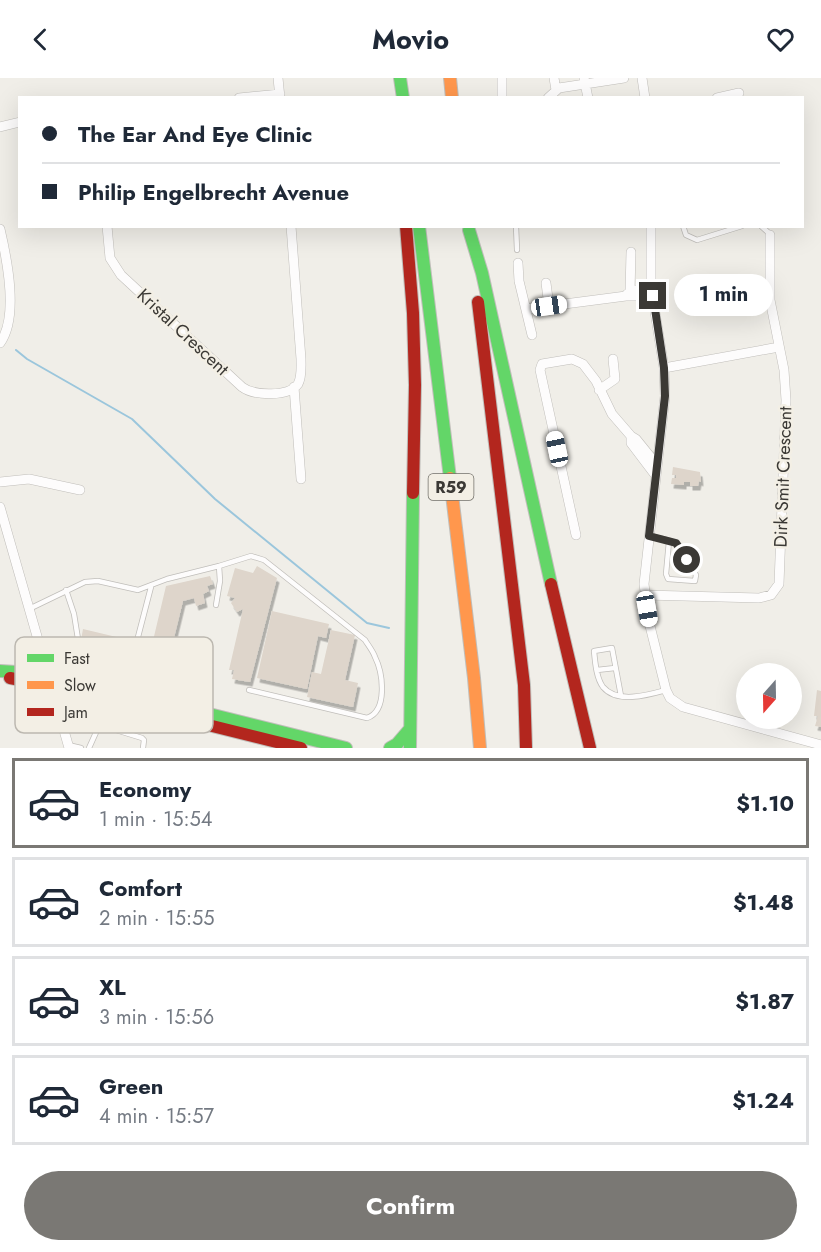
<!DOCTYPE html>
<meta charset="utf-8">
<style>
:root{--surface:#fff;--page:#f6f6f7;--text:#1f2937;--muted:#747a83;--line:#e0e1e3;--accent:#7a7874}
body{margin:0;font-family:Jost,sans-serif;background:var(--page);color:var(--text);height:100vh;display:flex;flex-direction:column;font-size:22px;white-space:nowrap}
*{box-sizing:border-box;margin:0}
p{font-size:20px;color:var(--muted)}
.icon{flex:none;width:33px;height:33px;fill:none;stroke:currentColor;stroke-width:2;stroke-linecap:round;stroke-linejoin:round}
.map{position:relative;height:670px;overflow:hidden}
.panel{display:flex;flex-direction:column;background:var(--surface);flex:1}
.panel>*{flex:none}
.top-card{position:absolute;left:18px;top:18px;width:786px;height:132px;border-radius:0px;box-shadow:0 6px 24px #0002;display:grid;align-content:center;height:132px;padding:0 24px;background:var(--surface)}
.needle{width:39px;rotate:200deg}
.fabs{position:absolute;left:736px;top:585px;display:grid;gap:12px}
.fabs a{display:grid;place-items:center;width:66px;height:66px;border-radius:50%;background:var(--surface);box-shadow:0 6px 24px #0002;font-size:30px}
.end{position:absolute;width:27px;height:27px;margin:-14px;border:8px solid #3b3935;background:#fff;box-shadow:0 0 0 3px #fff}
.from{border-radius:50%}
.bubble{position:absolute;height:42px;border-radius:21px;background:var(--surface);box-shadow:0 6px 24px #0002;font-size:20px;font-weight:700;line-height:42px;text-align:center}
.car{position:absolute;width:18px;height:36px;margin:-18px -9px;border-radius:8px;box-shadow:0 0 4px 2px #0007;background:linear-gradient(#fff 24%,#345 0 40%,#fff 0 76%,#345 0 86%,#fff 0)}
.top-card b{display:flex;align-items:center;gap:21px;height:57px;font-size:22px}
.top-card b+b{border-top:2px solid var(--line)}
.top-card i{width:15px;height:15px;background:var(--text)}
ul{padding:10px 0 0;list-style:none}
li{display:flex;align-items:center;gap:18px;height:90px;margin:0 12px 9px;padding:0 12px;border:3px solid var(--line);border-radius:0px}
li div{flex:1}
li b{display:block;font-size:22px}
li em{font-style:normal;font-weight:700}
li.selected{border-color:var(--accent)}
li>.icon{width:54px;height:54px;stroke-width:1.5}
.primary-button{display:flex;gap:12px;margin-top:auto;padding:12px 24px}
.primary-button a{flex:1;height:69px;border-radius:36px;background:var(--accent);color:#fff;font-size:24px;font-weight:700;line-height:69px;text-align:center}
header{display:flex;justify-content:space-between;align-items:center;height:78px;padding:0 24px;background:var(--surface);font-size:27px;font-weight:700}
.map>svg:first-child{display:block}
</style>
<header><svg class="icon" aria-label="back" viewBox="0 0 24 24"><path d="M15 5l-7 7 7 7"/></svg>Movio<svg class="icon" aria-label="heart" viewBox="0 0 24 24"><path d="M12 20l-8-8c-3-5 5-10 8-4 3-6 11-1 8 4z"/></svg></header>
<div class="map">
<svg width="821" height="670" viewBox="0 0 821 670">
<defs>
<filter id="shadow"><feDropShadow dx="2.5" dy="4.5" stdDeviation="0" flood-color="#0004"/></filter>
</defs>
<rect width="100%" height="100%" fill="#f0eee8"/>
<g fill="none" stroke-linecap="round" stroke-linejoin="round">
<path stroke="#9bc6dc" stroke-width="2" d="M16,272L27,281L132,341L215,421L367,545L389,550"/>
</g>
<path fill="#ded5cb" filter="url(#shadow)" d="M673,389L700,394L701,404L699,403L698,408H690V404H684V407L671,406L672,400H676V397H672Z
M257,488L277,500L250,604L232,601L234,592H229L243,531L237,534L231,525L235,520L227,518L235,490L253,495Z
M210,498L213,506L207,508L209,513L203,516L205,525L196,528L194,520L183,523L170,576L151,571L166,508Z
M272,533L329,546L326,560L318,558L307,611L257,600Z
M83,551L129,562L126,573L81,562Z
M331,552L355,557L345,602L358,605L353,629L307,619L312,594L321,596Z
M817,612L821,613V649L815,648L818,638H814Z"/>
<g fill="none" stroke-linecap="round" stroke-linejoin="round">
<g stroke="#c0beba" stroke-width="6">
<path id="lane" d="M516,148L517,172
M683,148L686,157L697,162L742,148
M761,148L770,156
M649,458C657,460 672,461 678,467C686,474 691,488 696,497L695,503L668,501L666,496L669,463
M219,488L251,478L264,482L365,562C368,567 373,573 375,579C383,595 388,633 367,640L249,612
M66,512L74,536L78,561L82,568L91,574L132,582
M29,531L85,504L98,503L138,512L167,501L219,488L220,503L216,527
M597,592L615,590
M82,602L98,592L109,578
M136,615L132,582L151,509
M621,618L612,570L594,573C595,583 596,600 603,609C617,626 648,617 666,612
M68,667L81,670
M89,670L98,650L103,648L142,660L144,662L143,670"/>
</g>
<g stroke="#c0beba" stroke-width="10">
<path id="street" d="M278,0L280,20
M502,0V20
M554,0L556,12
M584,0L588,20
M642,0L645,20
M239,20L280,16
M548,20L559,10L624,0
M717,20L739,15
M0,49L20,44
M107,148L110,180L121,197L242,309C254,318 289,319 298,306C302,299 301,289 301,281L291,148
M651,148V209L664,290L665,318L644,506L649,544L666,612L670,620L683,629L821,667
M0,151C7,181 19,239 0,265
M518,185L519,203L532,257
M546,205L549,228
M630,214L631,174
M627,216L639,211L651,209
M526,231L626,218H653
M664,290L779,269
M294,309L301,401
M599,312L615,301L613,281
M631,358V365L656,398
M0,404L29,401L80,412
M0,429L69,670
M576,457L540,292L542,286L572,281L583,286L596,303L612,336L631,358L636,361L657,387
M645,517L759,520L771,517L779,506L786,322L784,292L770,222V157"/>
</g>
<g stroke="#c0beba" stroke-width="14">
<path id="fast" d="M400,0L403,20
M419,148L450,400
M469,152L482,195L551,506
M0,593L48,596L346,670
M390,670L397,666L409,652
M410,670L413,415"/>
</g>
<g stroke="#c0beba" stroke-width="14">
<path id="slow" d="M450,0L452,20
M450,400L474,600L480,670"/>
</g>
<g stroke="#c0beba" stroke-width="14">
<path id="jam" d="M406,148L413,235L415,307L413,415
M478,224L524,607L526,670
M551,506L590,670
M10,600L51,608L301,670"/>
</g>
<use href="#lane" stroke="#fdfcfc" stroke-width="4.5"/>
<use href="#street" stroke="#fdfcfc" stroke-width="9"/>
<use href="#fast" stroke="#63d668" stroke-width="12"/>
<use href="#slow" stroke="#ff974d" stroke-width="12"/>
<use href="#jam" stroke="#b3261e" stroke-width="12"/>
</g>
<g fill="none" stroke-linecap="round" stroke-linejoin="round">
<path stroke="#3b3935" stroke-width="8" d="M653,218L664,290L665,318L649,458L676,465L687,482"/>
</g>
<g text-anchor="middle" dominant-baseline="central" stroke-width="5" stroke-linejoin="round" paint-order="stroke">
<rect fill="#f3efe5" stroke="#72706a" stroke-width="1.5" x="428.5" y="396" width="45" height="26" rx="4.5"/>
<g font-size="16" font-weight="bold" fill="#3b3935">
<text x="451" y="409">R59</text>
</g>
<g font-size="18" fill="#3b3935" stroke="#f3efe5">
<text transform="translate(183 254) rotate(43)">Kristal Crescent</text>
<text transform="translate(783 399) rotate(-88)">Dirk Smit Crescent</text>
</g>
</g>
<rect x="15" y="559" width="198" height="96" rx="9" fill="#f3efe5" stroke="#bcb8b0" stroke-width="1.5"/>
<rect x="27" y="576" width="27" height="8" fill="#63d668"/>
<rect x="27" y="603" width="27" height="8" fill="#ff974d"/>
<rect x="27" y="630" width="27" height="8" fill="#b3261e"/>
<g font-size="16" fill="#3b3935">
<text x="64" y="586">Fast</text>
<text x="64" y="613">Slow</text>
<text x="64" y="640">Jam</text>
</g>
</svg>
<div class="fabs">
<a><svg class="needle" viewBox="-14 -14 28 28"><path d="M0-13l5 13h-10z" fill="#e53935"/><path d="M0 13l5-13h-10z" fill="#747a83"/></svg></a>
</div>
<i class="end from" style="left:687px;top:482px"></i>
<i class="end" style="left:653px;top:218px"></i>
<div class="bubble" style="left:674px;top:196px;width:99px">1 min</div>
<i class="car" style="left:549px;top:228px;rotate:82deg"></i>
<i class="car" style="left:557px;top:371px;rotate:348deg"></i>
<i class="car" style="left:647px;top:531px;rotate:170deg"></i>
<div class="top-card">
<b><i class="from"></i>The Ear And Eye Clinic</b>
<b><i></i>Philip Engelbrecht Avenue</b>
</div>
</div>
<section class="panel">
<ul>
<li class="selected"><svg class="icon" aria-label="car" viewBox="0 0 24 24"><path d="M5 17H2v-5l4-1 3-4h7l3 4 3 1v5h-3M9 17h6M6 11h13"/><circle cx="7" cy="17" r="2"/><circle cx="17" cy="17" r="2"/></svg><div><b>Economy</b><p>1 min · 15:54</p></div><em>$1.10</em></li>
<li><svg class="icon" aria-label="car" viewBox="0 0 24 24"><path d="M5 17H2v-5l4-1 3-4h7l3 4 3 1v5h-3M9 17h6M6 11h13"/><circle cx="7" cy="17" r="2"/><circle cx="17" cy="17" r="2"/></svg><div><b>Comfort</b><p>2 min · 15:55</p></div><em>$1.48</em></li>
<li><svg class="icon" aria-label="car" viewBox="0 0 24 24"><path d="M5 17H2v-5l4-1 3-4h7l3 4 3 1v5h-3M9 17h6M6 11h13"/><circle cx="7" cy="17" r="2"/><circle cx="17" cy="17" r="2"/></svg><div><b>XL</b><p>3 min · 15:56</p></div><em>$1.87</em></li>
<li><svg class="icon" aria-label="car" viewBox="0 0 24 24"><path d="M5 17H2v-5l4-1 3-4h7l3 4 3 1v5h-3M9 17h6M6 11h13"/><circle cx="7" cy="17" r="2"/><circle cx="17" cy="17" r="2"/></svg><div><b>Green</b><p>4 min · 15:57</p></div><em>$1.24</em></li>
</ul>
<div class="primary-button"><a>Confirm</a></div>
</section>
